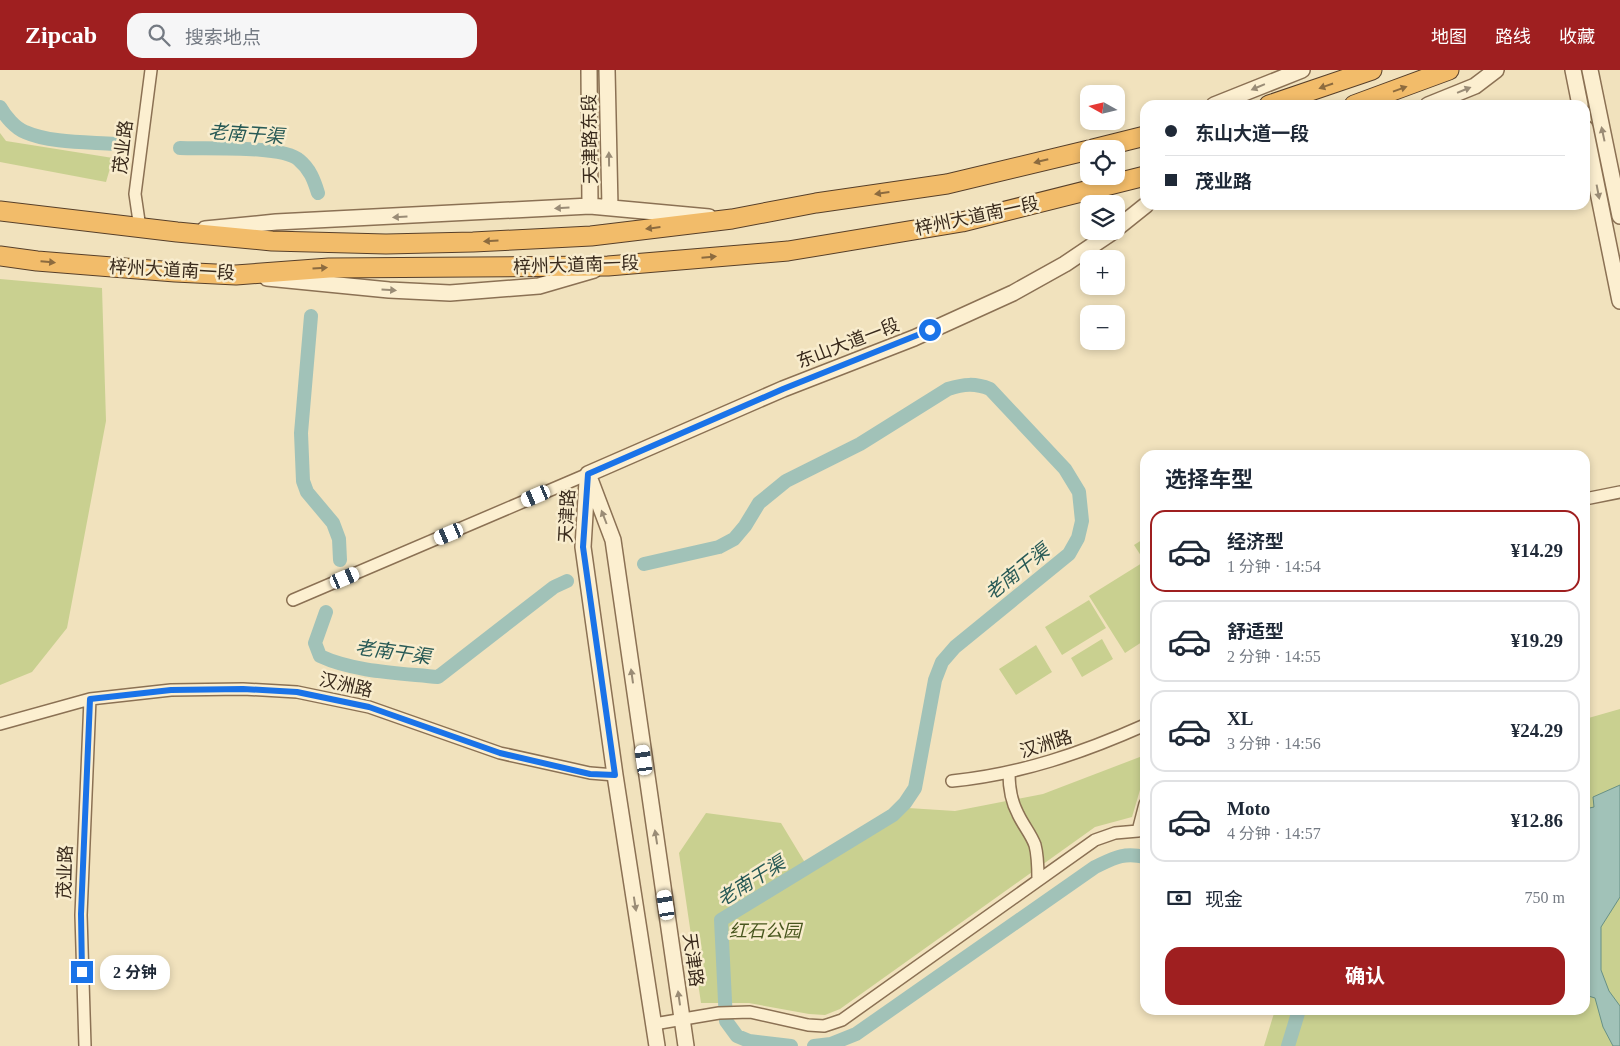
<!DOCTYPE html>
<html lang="zh">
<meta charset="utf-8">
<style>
:root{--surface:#fff;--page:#f6f6f7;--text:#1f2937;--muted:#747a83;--line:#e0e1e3;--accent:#9f1f20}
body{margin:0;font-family:"Times New Roman","Noto Sans SC",serif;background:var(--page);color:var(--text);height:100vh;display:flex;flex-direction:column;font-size:19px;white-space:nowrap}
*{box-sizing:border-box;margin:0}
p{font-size:16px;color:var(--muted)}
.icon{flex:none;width:28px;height:28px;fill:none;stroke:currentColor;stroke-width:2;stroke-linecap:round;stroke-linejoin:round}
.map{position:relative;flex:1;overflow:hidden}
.sheet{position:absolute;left:1140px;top:380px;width:450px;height:565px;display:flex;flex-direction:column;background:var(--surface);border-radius:15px;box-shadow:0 2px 8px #0003}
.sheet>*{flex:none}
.banner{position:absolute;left:1140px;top:30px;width:450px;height:110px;border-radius:15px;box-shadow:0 2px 8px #0003;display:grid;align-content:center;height:110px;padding:0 25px;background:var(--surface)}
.needle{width:32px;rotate:278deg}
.fabs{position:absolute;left:1080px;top:15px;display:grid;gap:10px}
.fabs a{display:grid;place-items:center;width:45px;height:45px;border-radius:10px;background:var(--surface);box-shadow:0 2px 8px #0003;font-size:25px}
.end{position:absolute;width:22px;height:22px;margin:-11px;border:6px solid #1a73e8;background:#fff;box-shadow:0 0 0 2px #fff}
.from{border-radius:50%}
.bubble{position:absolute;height:35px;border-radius:15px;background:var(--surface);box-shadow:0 2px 8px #0003;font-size:16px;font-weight:700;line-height:35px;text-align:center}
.car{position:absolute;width:15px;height:30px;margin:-15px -8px;border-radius:6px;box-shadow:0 0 4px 1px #0007;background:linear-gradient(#fff 24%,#345 0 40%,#fff 0 76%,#345 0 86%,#fff 0)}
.banner b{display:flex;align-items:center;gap:18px;height:48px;font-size:19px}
.banner b+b{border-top:1px solid var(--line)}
.banner i{width:12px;height:12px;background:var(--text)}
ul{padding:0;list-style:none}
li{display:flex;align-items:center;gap:15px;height:82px;margin:0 10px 8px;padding:0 15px;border:2px solid var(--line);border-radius:15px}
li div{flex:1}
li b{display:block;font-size:19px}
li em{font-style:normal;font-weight:700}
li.on{border-color:var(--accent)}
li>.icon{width:45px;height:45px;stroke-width:1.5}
h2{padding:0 25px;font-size:22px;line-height:60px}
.pay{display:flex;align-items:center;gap:12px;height:55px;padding:0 25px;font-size:19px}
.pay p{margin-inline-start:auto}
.button{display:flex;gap:10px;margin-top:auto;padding:10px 25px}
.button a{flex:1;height:58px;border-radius:15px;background:var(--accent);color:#fff;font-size:20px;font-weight:700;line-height:58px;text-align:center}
header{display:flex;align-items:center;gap:30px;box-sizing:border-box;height:70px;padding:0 25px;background:var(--accent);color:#fff}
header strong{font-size:24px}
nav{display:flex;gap:28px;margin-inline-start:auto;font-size:18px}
.search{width:350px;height:45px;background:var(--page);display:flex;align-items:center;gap:12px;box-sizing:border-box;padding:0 18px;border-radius:15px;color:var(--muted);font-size:19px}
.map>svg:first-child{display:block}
</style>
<header>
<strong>Zipcab</strong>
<div class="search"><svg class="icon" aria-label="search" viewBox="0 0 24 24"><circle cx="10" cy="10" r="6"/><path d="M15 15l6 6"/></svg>搜索地点</div>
<nav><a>地图</a><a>路线</a><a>收藏</a></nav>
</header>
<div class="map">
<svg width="1620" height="976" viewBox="0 0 1620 976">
<rect width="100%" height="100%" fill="#f1e2bd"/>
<path fill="#c9d090" d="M0,63L6,71L113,88L106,112L0,92Z
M0,209L102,218L106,351L67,558L32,602L0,615Z
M1145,468V492L1134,475Z
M1142,493L1145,498V570L1125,583L1089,526Z
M1089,530L1106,558L1062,585L1045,557Z
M1102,569L1113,589L1082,607L1071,588Z
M1036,575L1052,602L1016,625L999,599Z
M1620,639V976H1264L1275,940H1585V649Z
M1145,685V703L1132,747L1095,757L840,939L825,945L809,944L749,933H701L679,783L706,743L781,753L810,801L908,738L955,741L1043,724Z"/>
<path fill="#a1c2b8" stroke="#679086" d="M1620,715V827L1601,857V900L1609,921L1620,936V976H1613L1603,957L1595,928L1585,925V831C1588,821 1589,809 1585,799V739L1594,737L1593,727Z"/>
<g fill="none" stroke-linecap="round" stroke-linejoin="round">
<path stroke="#a1c2b8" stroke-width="14" d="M0,37C5,46 15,58 25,62C50,73 87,72 115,74
M180,78C205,79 283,75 299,90C310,99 314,110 318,123
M311,246L301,363L303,411L307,422L333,453L339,469L340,490
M644,494L719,477L734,469L745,456L759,433L786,411L860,374L948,319C964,314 975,313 990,319L1065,399L1079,422L1082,451L1078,468L1069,484L955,577L942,592L935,610L915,718L905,733L893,745L721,850L726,951L737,966L749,971L791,976
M326,542L315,573L320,586C354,602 400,603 438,607L554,517L567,511
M814,976L831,974L856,964L1095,797C1114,788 1123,782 1145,787
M1288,976L1299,940"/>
<g stroke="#8b7154" stroke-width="14">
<path id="minor" d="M140,158L135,124L151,0
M1585,429L1620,422
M293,530L588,404
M0,654L90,629L171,620L243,619L297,622L369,637L500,683L590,703L615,705
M1009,703C1009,717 1011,731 1018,744C1023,755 1031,764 1035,775C1038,786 1038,799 1038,810
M952,711C1021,704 1082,683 1145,655
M654,954L719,943L750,942L808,955L824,956L842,950L1095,770L1115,763L1138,761L1145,734
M85,976L81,845L90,629"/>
</g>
<g stroke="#8b7154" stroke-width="18">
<path id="tertiary" d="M589,0L590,136
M607,0L610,137
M1573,0L1580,35
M1590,0L1620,146
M1214,35L1302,0
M1428,35L1475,16L1496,0
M1585,58L1620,231
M205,159L276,152L590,136L709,147
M1116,159L1146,135
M267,208L389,220L450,223L539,216L594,200
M588,404L613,470L686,976
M588,404L783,319L914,268L1013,223L1065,194L1114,161
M587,411L583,477L615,705L657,976"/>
</g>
<g stroke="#573f29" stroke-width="21">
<path id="trunk" d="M1269,35L1372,0
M1354,35L1449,0
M1093,79L1145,66
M0,141L177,162L272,171L386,174L473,172L591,166L732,149L816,133L947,114L1089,80
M0,186L37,191L175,202L236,205L329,198L608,196L788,181L962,152L1145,106"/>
</g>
<use href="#minor" stroke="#fcefd0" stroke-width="11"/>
<use href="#tertiary" stroke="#fcefd0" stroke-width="15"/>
<use href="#trunk" stroke="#f2bc6a" stroke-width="19"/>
</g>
<defs><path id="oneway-solid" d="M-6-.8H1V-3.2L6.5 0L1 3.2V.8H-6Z" transform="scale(1.25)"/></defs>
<g fill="#8c6b3f">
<use href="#oneway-solid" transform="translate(1326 16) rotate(161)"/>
<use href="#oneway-solid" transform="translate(1400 19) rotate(-20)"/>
<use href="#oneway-solid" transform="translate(1041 91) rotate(166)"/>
<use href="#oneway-solid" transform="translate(882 123) rotate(172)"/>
<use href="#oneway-solid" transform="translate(653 158) rotate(173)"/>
<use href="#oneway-solid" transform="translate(491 171) rotate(177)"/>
<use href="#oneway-solid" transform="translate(709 187) rotate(-5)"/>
<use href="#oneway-solid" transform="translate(48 192) rotate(5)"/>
<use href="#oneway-solid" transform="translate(320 198) rotate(-4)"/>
</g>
<g fill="#9a8c76">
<use href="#oneway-solid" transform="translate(1258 17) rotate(157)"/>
<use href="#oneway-solid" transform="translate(1464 20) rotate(-22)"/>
<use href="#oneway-solid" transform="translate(1603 64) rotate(-102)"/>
<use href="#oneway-solid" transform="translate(609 89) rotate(-91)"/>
<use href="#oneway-solid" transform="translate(1598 122) rotate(79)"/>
<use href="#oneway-solid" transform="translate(562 138) rotate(177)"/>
<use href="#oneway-solid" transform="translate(400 147) rotate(177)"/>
<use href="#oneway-solid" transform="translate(389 220) rotate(4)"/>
<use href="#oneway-solid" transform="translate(604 447) rotate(-111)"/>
<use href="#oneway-solid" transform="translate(632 606) rotate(-98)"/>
<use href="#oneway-solid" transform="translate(656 767) rotate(-99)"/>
<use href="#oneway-solid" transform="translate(635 834) rotate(81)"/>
<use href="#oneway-solid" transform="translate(679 928) rotate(-98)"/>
</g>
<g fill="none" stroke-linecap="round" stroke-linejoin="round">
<path stroke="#1a73e8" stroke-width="6" d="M82,902L81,844L90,629L171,620L243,619L297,622L369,637L500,683L590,704L615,705L583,477L588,404L783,319L930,260"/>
</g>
<g text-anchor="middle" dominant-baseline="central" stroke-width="5" stroke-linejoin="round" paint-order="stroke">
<g font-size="18" fill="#38291b" stroke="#f8eccd">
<text transform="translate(590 69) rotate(-91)">天津路东段</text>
<text transform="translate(123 77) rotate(-83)">茂业路</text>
<text transform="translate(977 146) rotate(-12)">梓州大道南一段</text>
<text transform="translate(576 195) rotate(-2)">梓州大道南一段</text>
<text transform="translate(172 200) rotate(3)">梓州大道南一段</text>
<text transform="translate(848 273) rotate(-21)">东山大道一段</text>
<text transform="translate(567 446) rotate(-87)">天津路</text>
<text transform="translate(346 615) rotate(13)">汉洲路</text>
<text transform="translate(1046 674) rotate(-17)">汉洲路</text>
<text transform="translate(65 802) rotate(-88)">茂业路</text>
<text transform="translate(693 890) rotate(82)">天津路</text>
</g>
<g font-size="18" font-style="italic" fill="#49571f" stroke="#f8eccd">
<text x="765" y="861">红石公园</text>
</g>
<g font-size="19" font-style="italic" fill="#285a56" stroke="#f8eccd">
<text transform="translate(246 64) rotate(4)">老南干渠</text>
<text transform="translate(1017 502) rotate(-39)">老南干渠</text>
<text transform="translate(393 582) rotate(8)">老南干渠</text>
<text transform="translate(751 811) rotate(-32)">老南干渠</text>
</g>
</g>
</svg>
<div class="fabs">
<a><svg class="needle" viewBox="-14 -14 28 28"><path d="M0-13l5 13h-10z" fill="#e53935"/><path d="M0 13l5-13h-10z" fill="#747a83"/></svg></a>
<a><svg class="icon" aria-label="locate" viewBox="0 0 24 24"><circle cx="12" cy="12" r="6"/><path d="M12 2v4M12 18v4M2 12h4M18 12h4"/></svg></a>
<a><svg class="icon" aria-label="layers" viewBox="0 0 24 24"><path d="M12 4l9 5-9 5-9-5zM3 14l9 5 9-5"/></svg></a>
<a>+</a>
<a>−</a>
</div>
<i class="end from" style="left:930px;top:260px"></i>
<i class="end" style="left:82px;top:902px"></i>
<div class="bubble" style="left:100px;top:885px;width:70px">2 分钟</div>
<i class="car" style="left:536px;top:426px;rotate:247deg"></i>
<i class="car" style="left:449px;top:464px;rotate:247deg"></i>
<i class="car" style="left:345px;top:508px;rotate:67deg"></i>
<i class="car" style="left:644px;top:690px;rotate:352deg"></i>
<i class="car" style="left:666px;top:835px;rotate:351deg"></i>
<div class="banner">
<b><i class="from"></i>东山大道一段</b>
<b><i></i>茂业路</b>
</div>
<section class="sheet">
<h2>选择车型</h2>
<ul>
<li class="on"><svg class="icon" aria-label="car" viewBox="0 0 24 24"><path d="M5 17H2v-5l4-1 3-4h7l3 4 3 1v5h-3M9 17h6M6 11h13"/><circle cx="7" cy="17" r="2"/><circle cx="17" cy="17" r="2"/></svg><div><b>经济型</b><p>1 分钟 · 14:54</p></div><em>¥14.29</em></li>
<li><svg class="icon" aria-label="car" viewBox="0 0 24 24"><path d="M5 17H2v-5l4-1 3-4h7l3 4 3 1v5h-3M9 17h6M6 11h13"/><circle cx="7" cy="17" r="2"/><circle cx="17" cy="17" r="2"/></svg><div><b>舒适型</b><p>2 分钟 · 14:55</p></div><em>¥19.29</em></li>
<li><svg class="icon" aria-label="car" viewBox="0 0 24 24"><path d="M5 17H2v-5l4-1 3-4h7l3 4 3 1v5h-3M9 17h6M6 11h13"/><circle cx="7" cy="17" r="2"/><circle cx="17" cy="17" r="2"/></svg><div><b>XL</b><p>3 分钟 · 14:56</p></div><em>¥24.29</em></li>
<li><svg class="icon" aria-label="car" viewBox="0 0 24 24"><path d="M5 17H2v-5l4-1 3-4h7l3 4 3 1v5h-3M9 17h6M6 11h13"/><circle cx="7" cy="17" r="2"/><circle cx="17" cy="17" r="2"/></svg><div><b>Moto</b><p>4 分钟 · 14:57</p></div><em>¥12.86</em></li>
</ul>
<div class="pay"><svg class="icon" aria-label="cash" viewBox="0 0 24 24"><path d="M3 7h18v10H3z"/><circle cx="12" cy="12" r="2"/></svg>现金<p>750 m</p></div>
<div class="button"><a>确认</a></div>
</section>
</div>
